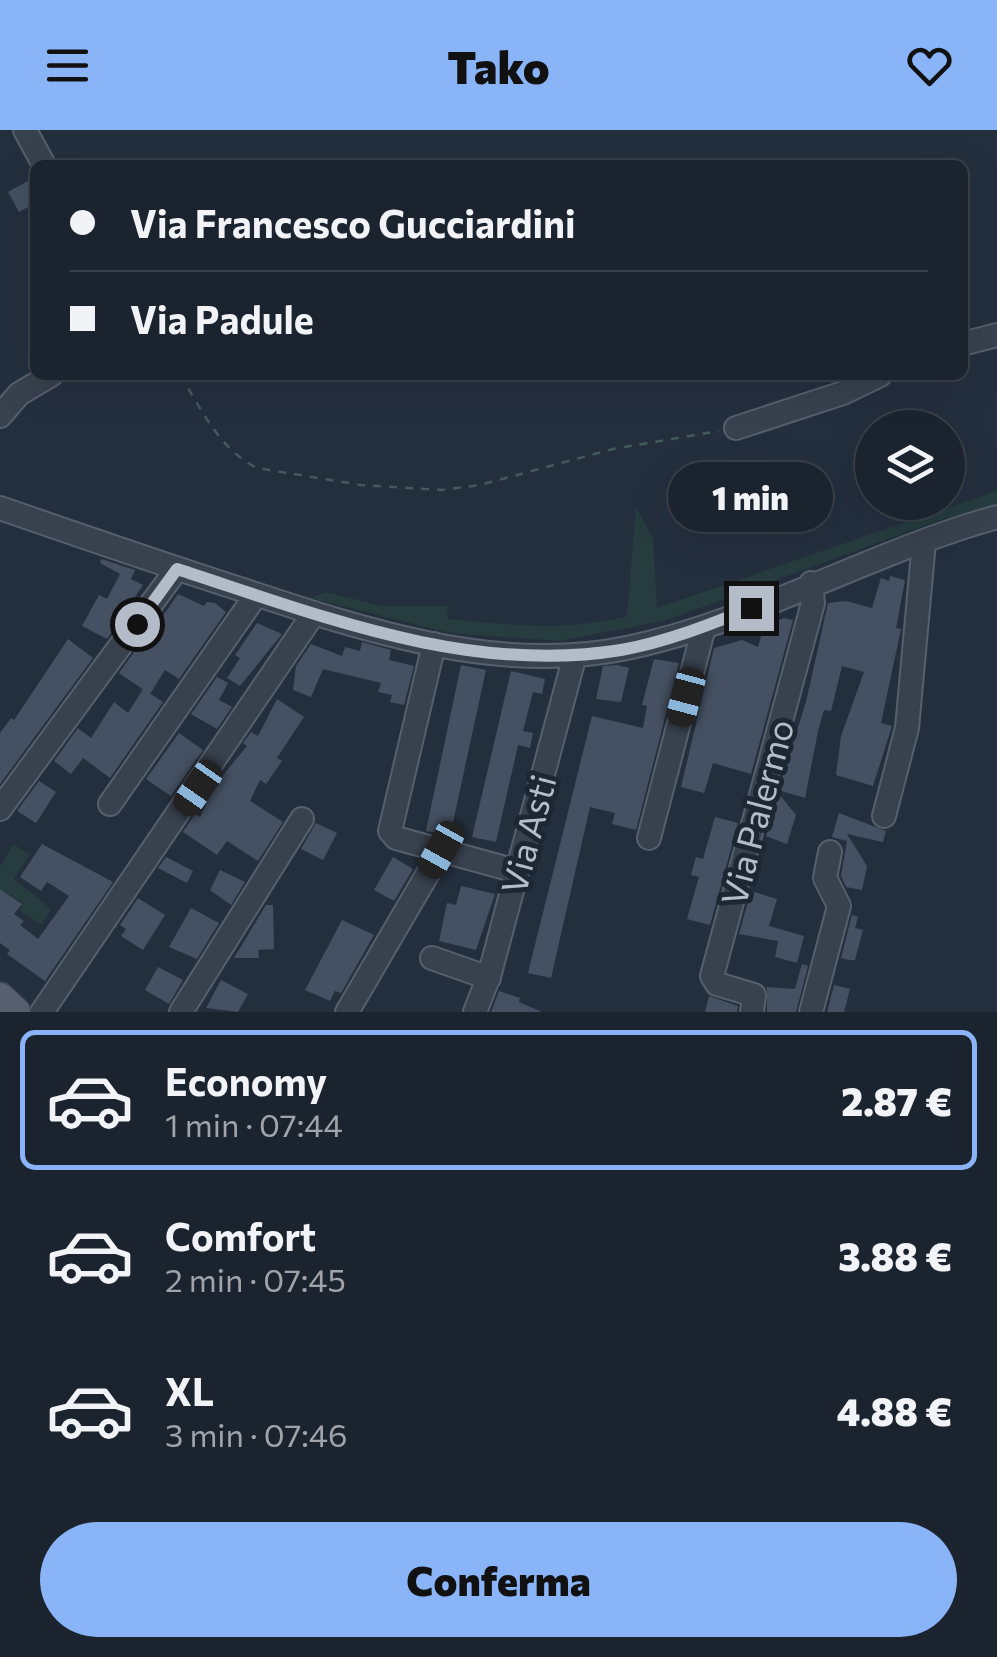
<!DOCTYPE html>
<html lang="it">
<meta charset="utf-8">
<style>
:root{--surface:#1b232e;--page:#282f3a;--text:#f1f3f6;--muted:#a0a4aa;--line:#39404a;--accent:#8ab4f8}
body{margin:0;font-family:Commissioner,sans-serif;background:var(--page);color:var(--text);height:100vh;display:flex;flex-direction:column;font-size:38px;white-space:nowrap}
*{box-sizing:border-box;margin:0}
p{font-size:32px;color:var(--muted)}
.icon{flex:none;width:55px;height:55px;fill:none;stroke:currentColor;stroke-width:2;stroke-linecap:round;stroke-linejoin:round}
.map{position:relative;height:882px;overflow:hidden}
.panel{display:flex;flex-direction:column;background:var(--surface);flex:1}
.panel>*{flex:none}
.top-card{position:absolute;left:30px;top:30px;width:938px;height:220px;border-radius:15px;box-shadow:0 10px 40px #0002,0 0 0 2px var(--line);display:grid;align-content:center;height:220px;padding:0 40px;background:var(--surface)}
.fabs{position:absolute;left:855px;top:280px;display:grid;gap:20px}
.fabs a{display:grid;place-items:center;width:110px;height:110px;border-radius:50%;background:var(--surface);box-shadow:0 10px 40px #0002,0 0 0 2px var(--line);font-size:50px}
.end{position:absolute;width:45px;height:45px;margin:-22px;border:12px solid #b4bcc9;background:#111;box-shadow:0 0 0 5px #111}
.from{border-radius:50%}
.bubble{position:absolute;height:70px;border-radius:35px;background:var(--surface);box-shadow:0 10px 40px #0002,0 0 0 2px var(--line);font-size:32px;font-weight:800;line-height:70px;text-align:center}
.car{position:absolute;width:30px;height:60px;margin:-30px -15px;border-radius:12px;box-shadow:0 0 8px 2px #0007;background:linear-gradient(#222 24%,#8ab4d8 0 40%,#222 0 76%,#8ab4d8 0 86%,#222 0)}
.top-card b{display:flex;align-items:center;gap:35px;height:95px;font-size:38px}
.top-card b+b{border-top:2px solid var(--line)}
.top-card i{width:25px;height:25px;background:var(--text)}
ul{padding:18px 0 0;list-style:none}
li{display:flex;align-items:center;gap:30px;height:140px;margin:0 20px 15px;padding:0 20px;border:5px solid transparent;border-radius:15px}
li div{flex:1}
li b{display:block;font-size:38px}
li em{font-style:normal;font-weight:800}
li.current{border-color:var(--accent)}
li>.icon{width:90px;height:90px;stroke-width:1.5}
.action{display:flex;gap:20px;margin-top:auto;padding:20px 40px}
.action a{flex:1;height:115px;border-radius:60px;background:var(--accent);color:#111;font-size:40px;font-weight:800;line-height:115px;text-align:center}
header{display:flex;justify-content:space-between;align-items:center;height:130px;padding:0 40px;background:var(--accent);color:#111;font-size:45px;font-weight:800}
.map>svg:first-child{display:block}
</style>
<header><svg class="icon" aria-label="menu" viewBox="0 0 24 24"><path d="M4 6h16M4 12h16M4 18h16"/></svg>Tako<svg class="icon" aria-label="heart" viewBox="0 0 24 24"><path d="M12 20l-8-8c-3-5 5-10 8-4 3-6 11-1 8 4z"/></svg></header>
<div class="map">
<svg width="997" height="882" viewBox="0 0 997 882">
<rect width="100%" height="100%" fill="#242f3e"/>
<path fill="#263c3f" d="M997,361V374L934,392L667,490L559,511L450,503L310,468L326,462L382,476H447L448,489C509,495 566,502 627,486L636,377L653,408L657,478Z
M13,714L30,724L14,749L51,779L41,795L19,780L23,773L6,762L0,768V737Z"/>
<path fill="#455162" d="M35,47V73L19,82L8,62Z
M101,429L135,440L131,449L143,455L107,509L82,496L99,465L107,469L120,444L100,433Z
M890,446L905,450L896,498L901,499L881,593L892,596L873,656L836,645L841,606L864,542L842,536L831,581L824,580L818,601L805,668L778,660L806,572L828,473L846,471L872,478L881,448L889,451Z
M178,464L204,476L207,472L215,473L226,482L179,549L165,540L150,564L119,543L142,511L150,516L163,498L157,494Z
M784,488L793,490L751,644L713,633L704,663L681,657L714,518L742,510L758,517L764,496Z
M257,493L282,504L240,556L227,548L240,528L235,525Z
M68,509L93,528L0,654V603L11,588L14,590Z
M362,512L391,520L389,530L414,536L404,575L390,572L392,565L378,562L381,553L323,539L311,567L293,560L296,536L311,514L342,526L345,517L360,521Z
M654,529L679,533L636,700L612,694L615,683L590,677L551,848L528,843L592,586L643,598L647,576L642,575Z
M461,535L486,540L450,706L426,701Z
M617,535L629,538L621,572L596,569L603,536Z
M511,541L545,549L542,564L533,562L523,601L533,603L530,618L518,615L496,712L472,707Z
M217,547L228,553L219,570L232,577L217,599L191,584Z
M143,559L163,572L110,648L83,628L71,644L54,631L78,598L91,608L114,572L128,583Z
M277,569L304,587L277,628L282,631L266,654L260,650L250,671L283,692L258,731L227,711L217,725L183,702L195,684L200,687L215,655L247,616L243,613L251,602L258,606Z
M179,603L203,620L171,666L146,649Z
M39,651L56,662L36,693L17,681Z
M779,664L796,685L787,714L766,706Z
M839,683L886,701L883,712L847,704L867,736L862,760L846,757L841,746L847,711L832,707Z
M715,687L738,693L710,795L687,789L699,747L691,745L696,727L703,729Z
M316,693L337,703L323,730L301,719Z
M42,714L113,752L45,851L7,824L10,820L0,813V759L22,774L14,784L24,791L20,795L38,809L69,766L47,752L41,761L20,747Z
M166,727L193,741L187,753L158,738Z
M393,727L413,739L394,771L374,760Z
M220,740L245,752L231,775L210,760Z
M461,756L495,764L476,820L439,811L447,773L456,775Z
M751,761L777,769L769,796L804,806L797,833L775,827L778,811L739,804Z
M138,768L165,785L143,820L121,806L126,799L120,795Z
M266,775H273L274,819L258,820L259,828H234Z
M191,778L219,793L197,829L169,817Z
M852,785L858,787L855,798L863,800L855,830H849L841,828Z
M342,790L374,805L341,863L335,861L330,871L305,860Z
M802,834L808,836L796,882H767V857L795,859Z
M158,837L183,850L169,874L145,860Z
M221,850L248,864L238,882L206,878Z
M834,855L850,859L844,882H827Z
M499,861L520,868L519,872L542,882H491Z
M709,866L738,876L737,882H705Z"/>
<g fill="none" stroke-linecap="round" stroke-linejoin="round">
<g stroke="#565f6c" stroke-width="26">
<path id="minor" d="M25,0L44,35
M962,214L997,205
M0,286L19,264L51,245
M736,298L843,263L880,245
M0,378C81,406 162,434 243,460C364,500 498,545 627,518C755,491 871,422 997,387
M434,514L390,701L396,708L516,741
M110,674L256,465
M0,679L177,439
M884,686L907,598L924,412
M649,708L704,497
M432,828L489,848
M42,882L314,483
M181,882L302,689
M347,882L441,721
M475,882L490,843L575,525
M752,882L754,865L717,854L712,846L813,473L811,453
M811,882L839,776L825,748L830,722"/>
</g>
<g stroke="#414a57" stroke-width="31">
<path id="major" d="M0,867L16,882"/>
</g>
<path stroke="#44595c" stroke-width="2.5" stroke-dasharray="8 8" stroke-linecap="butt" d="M180,245C202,280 219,319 257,338L361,355L442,360L480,355L613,319L719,301"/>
<use href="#minor" stroke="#38414e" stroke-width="22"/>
<use href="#major" stroke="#56606e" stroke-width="28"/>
</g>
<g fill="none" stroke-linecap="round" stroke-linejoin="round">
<path stroke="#b4bcc9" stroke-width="12" d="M137,494L177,439C319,485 468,545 621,520C666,512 709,495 751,478"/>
</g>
<g text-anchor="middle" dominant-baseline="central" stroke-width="10" stroke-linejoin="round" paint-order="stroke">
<g font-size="35" fill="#b4bcc9" stroke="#1d2633">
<text transform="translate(756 682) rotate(-75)">Via Palermo</text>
<text transform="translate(527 704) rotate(-75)">Via Asti</text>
</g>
</g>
</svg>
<div class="fabs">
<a><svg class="icon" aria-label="layers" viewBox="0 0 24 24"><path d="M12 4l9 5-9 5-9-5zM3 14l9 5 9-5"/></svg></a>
</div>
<i class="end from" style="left:137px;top:494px"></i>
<i class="end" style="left:751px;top:478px"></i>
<div class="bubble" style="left:668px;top:332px;width:165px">1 min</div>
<i class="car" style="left:686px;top:567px;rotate:195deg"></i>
<i class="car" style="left:198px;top:658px;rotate:215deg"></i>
<i class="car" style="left:441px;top:720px;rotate:209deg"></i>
<div class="top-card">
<b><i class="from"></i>Via Francesco Gucciardini</b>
<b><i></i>Via Padule</b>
</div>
</div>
<section class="panel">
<ul>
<li class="current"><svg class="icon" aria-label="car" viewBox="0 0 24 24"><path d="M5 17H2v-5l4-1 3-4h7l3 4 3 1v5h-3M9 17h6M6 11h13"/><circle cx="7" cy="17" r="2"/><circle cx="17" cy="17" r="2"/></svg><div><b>Economy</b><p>1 min · 07:44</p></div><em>2.87 €</em></li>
<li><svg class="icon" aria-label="car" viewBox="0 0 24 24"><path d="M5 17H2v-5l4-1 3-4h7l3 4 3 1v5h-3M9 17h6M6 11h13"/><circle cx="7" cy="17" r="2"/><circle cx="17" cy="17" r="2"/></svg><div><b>Comfort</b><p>2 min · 07:45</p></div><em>3.88 €</em></li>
<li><svg class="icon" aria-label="car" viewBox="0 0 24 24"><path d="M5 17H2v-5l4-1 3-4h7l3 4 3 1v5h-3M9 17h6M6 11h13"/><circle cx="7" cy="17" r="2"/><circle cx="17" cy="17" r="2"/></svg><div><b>XL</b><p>3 min · 07:46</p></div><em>4.88 €</em></li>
</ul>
<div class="action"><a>Conferma</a></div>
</section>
